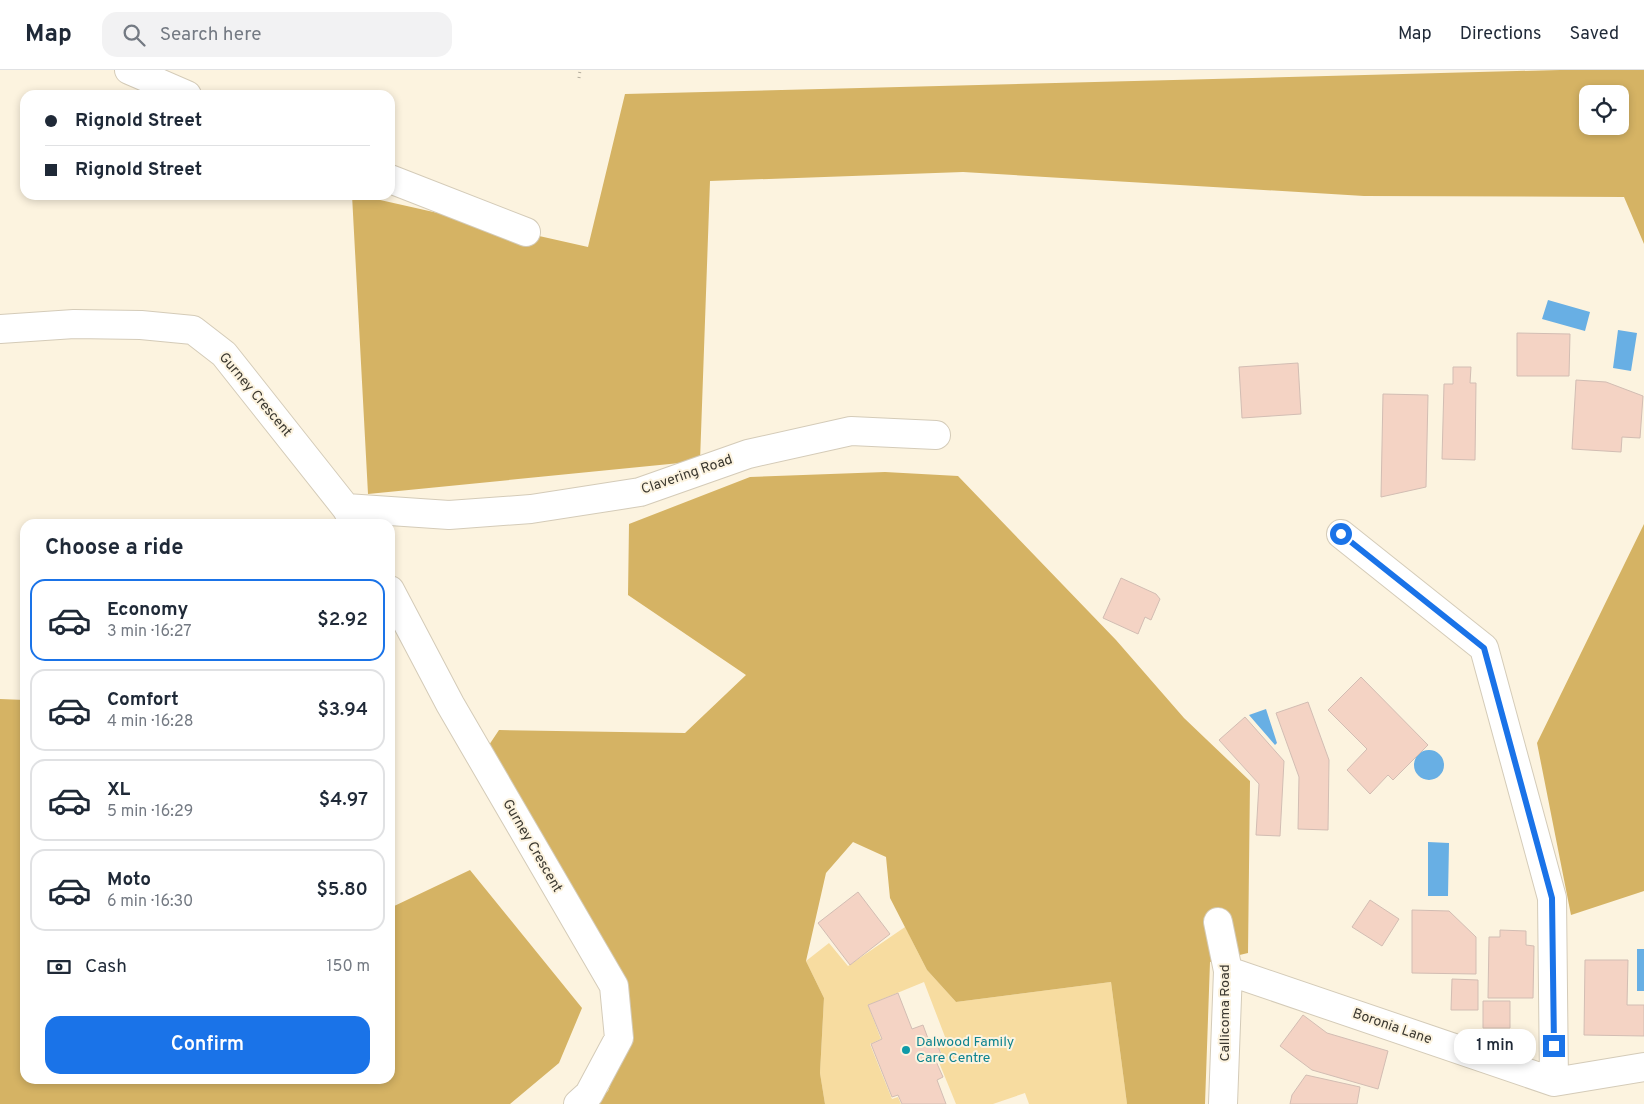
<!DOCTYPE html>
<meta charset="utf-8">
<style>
:root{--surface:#fff;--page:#f2f2f3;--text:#1f2937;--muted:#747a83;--line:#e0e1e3;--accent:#1a73e8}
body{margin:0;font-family:Overpass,sans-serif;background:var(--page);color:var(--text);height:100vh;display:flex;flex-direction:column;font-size:19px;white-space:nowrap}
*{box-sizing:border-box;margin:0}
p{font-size:16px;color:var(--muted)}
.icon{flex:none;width:28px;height:28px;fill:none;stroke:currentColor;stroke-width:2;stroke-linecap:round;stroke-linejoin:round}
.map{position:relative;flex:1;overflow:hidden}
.drawer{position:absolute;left:20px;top:449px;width:375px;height:565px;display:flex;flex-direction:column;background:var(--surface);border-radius:15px;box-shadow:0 2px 8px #0003}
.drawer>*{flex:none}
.hud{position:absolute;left:20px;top:20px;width:375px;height:110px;border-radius:15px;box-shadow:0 2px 8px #0003;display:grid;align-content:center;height:110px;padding:0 25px;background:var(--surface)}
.fabs{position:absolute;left:1579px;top:15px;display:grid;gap:10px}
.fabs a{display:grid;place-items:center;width:50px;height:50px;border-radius:10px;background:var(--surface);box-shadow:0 2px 8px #0003;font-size:25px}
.end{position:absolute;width:22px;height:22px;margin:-11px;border:6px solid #1a73e8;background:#fff;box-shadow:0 0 0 2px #fff}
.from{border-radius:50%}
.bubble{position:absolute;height:35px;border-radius:15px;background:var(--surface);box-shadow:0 2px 8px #0003;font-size:16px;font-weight:600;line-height:35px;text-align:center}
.hud b{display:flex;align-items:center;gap:18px;height:48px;font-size:19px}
.hud b+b{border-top:1px solid var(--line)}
.hud i{width:12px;height:12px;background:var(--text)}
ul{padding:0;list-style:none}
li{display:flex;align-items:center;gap:15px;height:82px;margin:0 10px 8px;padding:0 15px;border:2px solid var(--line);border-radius:15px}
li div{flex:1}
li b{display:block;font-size:19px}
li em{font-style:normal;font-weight:600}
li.current{border-color:var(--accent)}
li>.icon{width:45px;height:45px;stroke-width:1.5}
h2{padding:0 25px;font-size:22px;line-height:60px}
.pay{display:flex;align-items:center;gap:12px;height:55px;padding:0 25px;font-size:19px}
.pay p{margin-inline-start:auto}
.button{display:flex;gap:10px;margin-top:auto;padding:10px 25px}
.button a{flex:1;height:58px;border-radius:15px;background:var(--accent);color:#fff;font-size:20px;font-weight:600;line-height:58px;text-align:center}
header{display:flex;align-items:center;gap:30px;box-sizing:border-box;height:70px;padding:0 25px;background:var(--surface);border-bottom:1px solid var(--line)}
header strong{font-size:24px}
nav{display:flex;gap:28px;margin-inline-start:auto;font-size:18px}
.search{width:350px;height:45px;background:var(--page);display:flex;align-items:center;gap:12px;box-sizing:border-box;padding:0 18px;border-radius:15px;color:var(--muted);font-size:19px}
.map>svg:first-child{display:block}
</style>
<header>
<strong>Map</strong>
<div class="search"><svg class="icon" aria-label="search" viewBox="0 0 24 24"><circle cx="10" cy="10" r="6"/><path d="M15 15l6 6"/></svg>Search here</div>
<nav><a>Map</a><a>Directions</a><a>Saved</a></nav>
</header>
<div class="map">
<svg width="1644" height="1034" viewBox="0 0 1644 1034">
<rect width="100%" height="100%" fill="#fcf3df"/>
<path fill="#f7dca0" d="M905,857L927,900L956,932L1111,912L1127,1034H1029L1025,1023L993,1034H956L938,990L943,987L938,975L947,972L924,912L868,935L881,969L870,974L892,1029L898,1027L901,1034H825L820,1003L824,928L806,891L829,873L848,896Z"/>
<path fill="#d5b364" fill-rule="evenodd" d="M1560,0H1644V174L1624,127L1364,126L963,102L710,111L700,391L368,424L352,125H358L588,177L625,24ZM1588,24H1620V56H1588Z
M885,402L958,406L1116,570L1184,648L1250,711L1248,883L1210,892L1205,1034H1127L1111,912L956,932L927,900L890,828L886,787L853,772L826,803L806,891L824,928L820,1003L825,1034H593L608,1021L623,981L630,949L487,678L499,660L685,663L746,605L628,525L629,454L750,407Z
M1644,454V821L1571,845L1537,673Z
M0,629L25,630V1009H390V838L470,800L582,938L559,993L510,1034H0Z"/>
<path fill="#68afe4" d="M1548,230L1590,242L1585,261L1542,249Z
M1618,260L1637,263L1631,301L1613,298Z
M1266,639L1277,673L1275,675L1249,645Z
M1414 695a15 15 0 1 1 30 0a15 15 0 1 1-30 0Z
M1428,772L1449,773L1448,826H1428Z
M1637,879H1644V921H1637Z"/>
<path fill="#f4d3c4" stroke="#d2bdb3" d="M1517,263L1570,264L1569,306H1517Z
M1298,293L1301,344L1242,348L1239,297Z
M1453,297H1471L1470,313H1476L1475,390L1442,389L1444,314H1453Z
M1576,310L1606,312L1643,326L1640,368L1622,367L1621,382L1572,379Z
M1383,324L1428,325L1426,417L1381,427Z
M1121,508L1156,524L1160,529L1151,550L1145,547L1138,564L1103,548Z
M1361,607L1428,675L1393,710L1388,705L1370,724L1347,700L1367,679L1328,640Z
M1308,632L1329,690L1328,760L1298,759L1299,707L1276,643Z
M1245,647L1284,691L1280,766L1256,765L1259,714L1219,670Z
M858,822L890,864L850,895L818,853Z
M1370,830L1399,849L1382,876L1352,857Z
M1412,840L1449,841L1476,867V904L1412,903Z
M1500,860L1526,861V875L1534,876L1533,928H1488L1489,867H1500Z
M1585,890H1628L1627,935H1644V966L1584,965Z
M1452,909L1478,910V940H1451Z
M898,923L912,959L923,955L930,974L936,971L942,987L935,989L943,1007L937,1010L946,1034H902L898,1025L892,1027L871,974L882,969L868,935Z
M1483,931H1510V958H1483Z
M1303,945L1327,963L1388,981L1378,1019L1312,1000L1280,976Z
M1306,1005L1360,1017L1357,1034H1290L1292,1025Z"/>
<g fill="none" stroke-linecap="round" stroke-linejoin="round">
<g stroke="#d4cbb8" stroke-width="30">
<path id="minor" d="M129,0L187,25
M390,109L526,162
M0,259L74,254L141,255L193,260L224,284L346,438L355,454
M346,438L449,445L531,439L640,422L748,384L851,361L936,365
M1341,464L1484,578L1552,828L1554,1012
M390,520L450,634L614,916L619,968L589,1024L578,1034
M1218,852L1228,901L1223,1034
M1228,901L1554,1012L1644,997"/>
</g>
<path stroke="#b3ac9d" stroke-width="3" stroke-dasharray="1 4" stroke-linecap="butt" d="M579,8L580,0"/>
<use href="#minor" stroke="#fff" stroke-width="28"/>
</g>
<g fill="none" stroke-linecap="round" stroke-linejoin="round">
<path stroke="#1a73e8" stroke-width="6" d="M1341,464L1484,578L1552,828L1554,976"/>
</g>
<circle fill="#0f9aa8" stroke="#fcf3df" stroke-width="2" cx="906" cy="980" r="5"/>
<g text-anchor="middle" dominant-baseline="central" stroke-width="4" stroke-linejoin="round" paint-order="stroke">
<g font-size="14" fill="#3b3830" stroke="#fcf3df">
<text transform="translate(255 325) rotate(50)">Gurney Crescent</text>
<text transform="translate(687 405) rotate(-19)">Clavering Road</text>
<text transform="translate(532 776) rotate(60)">Gurney Crescent</text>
<text transform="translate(1225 943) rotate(-90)">Callicoma Road</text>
<text transform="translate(1392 957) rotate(19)">Boronia Lane</text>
</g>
<g font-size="14" fill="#0d838f" stroke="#fcf3df" text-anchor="start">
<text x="916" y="972">Dalwood Family<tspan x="916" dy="16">Care Centre</tspan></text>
</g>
</g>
</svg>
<div class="fabs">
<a><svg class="icon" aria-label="locate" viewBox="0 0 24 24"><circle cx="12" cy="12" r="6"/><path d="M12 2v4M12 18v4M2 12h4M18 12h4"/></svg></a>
</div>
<i class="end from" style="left:1341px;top:464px"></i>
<i class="end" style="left:1554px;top:976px"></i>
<div class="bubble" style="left:1454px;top:959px;width:82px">1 min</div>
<div class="hud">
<b><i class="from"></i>Rignold Street</b>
<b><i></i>Rignold Street</b>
</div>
<section class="drawer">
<h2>Choose a ride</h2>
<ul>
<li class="current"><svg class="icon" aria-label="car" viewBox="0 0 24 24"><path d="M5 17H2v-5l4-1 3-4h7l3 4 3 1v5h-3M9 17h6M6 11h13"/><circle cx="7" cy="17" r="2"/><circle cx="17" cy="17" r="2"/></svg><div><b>Economy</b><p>3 min · 16:27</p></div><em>$2.92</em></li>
<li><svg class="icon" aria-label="car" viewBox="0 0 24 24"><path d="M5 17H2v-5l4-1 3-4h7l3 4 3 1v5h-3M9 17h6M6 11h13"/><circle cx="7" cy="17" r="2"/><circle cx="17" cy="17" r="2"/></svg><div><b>Comfort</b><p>4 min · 16:28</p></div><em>$3.94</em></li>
<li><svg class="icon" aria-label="car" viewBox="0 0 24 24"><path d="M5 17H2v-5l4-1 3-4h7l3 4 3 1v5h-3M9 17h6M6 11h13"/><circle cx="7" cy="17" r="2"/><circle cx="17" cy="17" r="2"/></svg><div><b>XL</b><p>5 min · 16:29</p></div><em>$4.97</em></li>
<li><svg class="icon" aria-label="car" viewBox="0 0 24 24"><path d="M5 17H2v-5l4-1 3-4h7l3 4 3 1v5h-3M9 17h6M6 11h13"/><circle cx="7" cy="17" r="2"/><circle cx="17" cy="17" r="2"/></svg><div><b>Moto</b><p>6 min · 16:30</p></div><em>$5.80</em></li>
</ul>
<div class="pay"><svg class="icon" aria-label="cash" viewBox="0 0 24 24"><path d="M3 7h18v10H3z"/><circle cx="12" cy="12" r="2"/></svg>Cash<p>150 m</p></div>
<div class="button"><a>Confirm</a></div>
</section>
</div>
